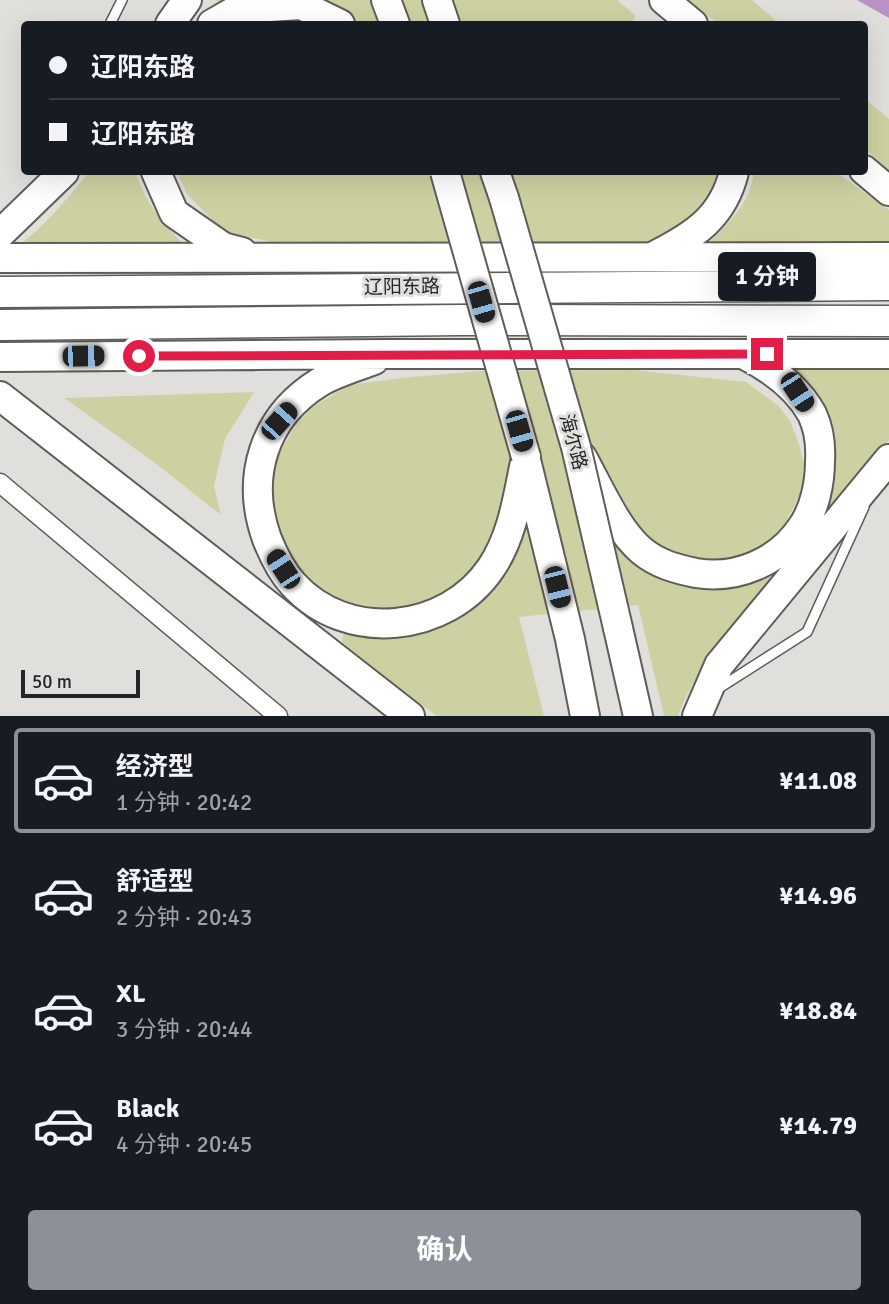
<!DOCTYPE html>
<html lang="zh">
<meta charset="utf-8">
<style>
:root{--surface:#171b24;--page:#20242c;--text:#f1f3f6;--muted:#9ea1a6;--line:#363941;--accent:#8c9099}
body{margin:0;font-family:Signika,"Noto Sans SC",sans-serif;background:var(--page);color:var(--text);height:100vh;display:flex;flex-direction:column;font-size:26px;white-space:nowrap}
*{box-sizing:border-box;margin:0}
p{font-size:23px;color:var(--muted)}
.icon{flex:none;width:38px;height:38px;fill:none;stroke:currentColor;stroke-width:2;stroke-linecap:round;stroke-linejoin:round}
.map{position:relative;height:716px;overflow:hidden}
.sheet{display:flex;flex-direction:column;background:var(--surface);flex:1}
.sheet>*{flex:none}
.banner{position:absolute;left:21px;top:21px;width:847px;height:154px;border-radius:7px;box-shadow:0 7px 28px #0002;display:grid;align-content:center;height:154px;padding:0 28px;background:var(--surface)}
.scale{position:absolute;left:21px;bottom:18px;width:119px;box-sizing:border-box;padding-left:7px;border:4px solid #262524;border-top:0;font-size:19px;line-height:24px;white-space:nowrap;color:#262524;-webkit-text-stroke:5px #e1dfdc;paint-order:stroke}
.end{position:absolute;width:32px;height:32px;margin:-16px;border:9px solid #e11d48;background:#fff;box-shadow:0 0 0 4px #fff}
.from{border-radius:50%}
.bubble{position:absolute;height:49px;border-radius:7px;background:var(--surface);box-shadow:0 7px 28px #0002;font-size:23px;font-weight:700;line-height:49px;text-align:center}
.car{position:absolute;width:21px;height:42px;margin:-21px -10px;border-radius:9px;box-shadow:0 0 5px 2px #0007;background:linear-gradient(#222 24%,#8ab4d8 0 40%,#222 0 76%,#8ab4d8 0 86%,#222 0)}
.banner b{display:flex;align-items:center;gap:24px;height:66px;font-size:26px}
.banner b+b{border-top:2px solid var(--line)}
.banner i{width:18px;height:18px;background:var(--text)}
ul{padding:12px 0 0;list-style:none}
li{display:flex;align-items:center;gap:21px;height:105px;margin:0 14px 10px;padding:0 14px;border:4px solid transparent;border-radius:7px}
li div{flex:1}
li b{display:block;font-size:26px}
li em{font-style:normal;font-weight:700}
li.active{border-color:var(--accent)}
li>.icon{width:63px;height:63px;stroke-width:1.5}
.action{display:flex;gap:14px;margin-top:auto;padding:14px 28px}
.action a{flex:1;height:80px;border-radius:7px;background:var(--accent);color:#fff;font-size:28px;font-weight:700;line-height:80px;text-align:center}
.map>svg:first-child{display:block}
</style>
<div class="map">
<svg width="889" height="716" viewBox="0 0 889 716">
<rect width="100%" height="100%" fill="#e1dfdc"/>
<path fill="#cdd1a2" d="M216,0H617L636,16L630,24H248Z
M689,0H752L780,24H718Z
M864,98L889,119V170L865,149Z
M89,172H135C149,208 162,224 191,251L8,254C41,230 64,203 89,172Z
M177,172H717L712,191L685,222L649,246L552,248L489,243L284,245L223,231L187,194Z
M754,172H836L889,210V242L706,246C729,222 749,206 754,172Z
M776,362H889V440L806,536L826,479Z
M634,370L746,382L779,406L790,421L799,444L805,468L803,489L779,535L754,555L772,581C737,623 697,664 678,716H664L638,605L519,617L544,716H437L374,669L342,642L350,604L332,600L303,581L273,520L272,479L279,453L297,424L311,408L349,385L401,378L479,371Z
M254,392L225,439L214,486L221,515L155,463L64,398Z"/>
<path fill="#b991c5" d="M857,0H889V18Z"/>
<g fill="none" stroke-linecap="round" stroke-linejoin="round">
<g stroke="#5e5d5a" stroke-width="12">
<path id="service" d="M110,24L122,0
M716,690L807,632L864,507"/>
</g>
<g stroke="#5e5d5a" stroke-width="21">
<path id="minor" d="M0,483L278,716"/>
</g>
<g stroke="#5e5d5a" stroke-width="32">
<path id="primary" d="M386,0L395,24
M437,0L445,24
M664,0L693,24
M170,24L187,0
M212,24L238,9L301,5L340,24
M864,170L889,191
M156,172L174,213L223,247L242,252
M495,172L504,198
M0,234L64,172
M656,255C695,235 723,217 734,172
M0,258L889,257
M0,357L389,354H889
M374,360C356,367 335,373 320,382C263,417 245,478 267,539C273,554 282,572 293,584C347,644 447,633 491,568C513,536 518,495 526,457
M0,396L410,716
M582,457C599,487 616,529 642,551C658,564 676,569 696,573C736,580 779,562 802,527C815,509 820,482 820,461C821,445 819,429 812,414C797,387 772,369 745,355
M527,464L570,639L585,716
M618,628L638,716
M697,716L719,665L889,459"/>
</g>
<g stroke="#5e5d5a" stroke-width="33">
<path id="trunk" d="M0,292L889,285
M0,325L460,320L889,321"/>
</g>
<use href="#service" stroke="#fff" stroke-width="9"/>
<use href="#minor" stroke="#fff" stroke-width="18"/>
<use href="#primary" stroke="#fff" stroke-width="28"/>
<use href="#trunk" stroke="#fff" stroke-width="30"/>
<g stroke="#5e5d5a" stroke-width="32" stroke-linecap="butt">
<path id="primary-bridge" d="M445,172L526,457
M504,198L576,447L618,628"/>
</g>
<use href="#primary-bridge" stroke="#fff" stroke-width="28"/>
</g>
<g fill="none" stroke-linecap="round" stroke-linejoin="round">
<path stroke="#e11d48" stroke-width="9" d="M139,356L767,354"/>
</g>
<g text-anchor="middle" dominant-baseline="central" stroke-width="6" stroke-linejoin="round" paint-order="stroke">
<g font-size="19" fill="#262524" stroke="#e1dfdc">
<text transform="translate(402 287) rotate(-1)">辽阳东路</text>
<text transform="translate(573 442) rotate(75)">海尔路</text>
</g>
</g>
</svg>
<div class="scale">50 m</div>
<i class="end from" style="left:139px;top:356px"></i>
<i class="end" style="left:767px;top:354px"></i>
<div class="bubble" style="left:718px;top:252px;width:98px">1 分钟</div>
<i class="car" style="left:481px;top:302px;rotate:164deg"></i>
<i class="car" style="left:83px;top:356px;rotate:89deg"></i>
<i class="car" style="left:797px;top:392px;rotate:147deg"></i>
<i class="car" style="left:279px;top:421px;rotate:42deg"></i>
<i class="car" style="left:519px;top:431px;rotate:164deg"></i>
<i class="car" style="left:283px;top:569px;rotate:327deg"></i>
<i class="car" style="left:557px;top:587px;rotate:166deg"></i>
<div class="banner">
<b><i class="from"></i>辽阳东路</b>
<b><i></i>辽阳东路</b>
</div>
</div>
<section class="sheet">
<ul>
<li class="active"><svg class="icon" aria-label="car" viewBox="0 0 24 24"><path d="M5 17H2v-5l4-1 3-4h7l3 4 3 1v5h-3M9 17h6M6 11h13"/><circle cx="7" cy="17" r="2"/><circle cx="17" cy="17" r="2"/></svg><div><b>经济型</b><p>1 分钟 · 20:42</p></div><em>¥11.08</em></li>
<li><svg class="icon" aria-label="car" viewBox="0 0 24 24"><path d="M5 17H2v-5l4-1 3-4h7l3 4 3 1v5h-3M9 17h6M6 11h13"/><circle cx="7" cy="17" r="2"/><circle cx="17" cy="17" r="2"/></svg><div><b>舒适型</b><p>2 分钟 · 20:43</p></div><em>¥14.96</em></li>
<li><svg class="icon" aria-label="car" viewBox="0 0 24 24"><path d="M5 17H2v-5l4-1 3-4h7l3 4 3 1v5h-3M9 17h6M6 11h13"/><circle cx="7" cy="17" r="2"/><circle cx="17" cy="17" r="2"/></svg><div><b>XL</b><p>3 分钟 · 20:44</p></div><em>¥18.84</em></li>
<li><svg class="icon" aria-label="car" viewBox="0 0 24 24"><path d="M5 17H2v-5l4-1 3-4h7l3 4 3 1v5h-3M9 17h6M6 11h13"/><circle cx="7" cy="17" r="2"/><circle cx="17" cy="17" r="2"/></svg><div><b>Black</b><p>4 分钟 · 20:45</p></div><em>¥14.79</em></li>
</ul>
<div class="action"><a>确认</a></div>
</section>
